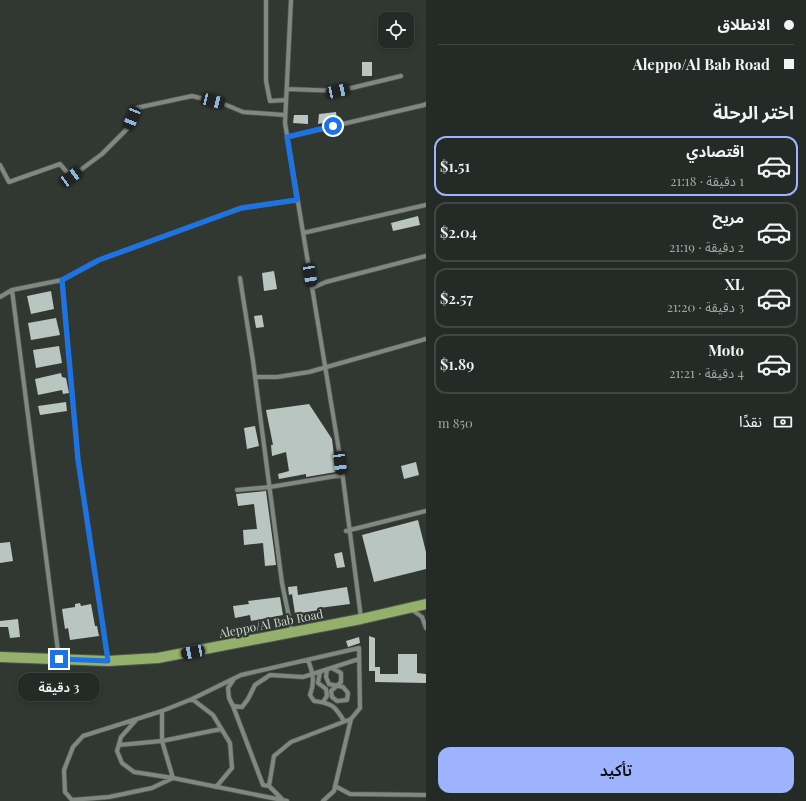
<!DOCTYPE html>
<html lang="ar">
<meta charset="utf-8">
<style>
:root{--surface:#242a25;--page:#303632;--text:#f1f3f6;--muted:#a3a7a7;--line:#414642;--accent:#9eb3fd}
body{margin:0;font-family:"Playfair Display","Noto Sans Arabic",serif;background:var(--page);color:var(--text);direction:rtl;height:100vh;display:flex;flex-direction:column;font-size:15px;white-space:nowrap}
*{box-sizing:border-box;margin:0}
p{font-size:13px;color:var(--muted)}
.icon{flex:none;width:22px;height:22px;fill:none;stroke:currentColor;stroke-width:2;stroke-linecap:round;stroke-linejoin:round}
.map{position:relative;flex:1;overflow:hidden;direction:ltr}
.details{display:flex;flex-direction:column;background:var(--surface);width:380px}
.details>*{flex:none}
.hud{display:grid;align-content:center;height:88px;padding:0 12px;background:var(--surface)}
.controls{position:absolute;left:378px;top:12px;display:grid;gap:8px}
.controls a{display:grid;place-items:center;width:36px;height:36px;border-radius:8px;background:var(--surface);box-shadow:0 2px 6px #0003,0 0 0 1px var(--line);font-size:20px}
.end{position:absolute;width:18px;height:18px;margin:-9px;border:5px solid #1a73e8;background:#fff;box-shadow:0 0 0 2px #fff}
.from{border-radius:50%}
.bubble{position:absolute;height:28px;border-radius:12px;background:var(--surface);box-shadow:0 2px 6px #0003,0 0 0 1px var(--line);font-size:13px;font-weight:600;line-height:28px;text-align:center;direction:rtl}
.car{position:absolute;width:12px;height:24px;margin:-12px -6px;border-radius:5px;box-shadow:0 0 3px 1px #0007;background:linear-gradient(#222 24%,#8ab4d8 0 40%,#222 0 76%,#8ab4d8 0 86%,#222 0)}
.hud b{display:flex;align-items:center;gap:14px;height:38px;font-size:15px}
.hud b+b{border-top:1px solid var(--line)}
.hud i{width:10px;height:10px;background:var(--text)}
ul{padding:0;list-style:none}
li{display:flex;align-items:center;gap:12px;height:60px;margin:0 8px 6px;padding:0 4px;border:2px solid var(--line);border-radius:12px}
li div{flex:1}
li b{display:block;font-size:15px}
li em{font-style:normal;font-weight:600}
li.active{border-color:var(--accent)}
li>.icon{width:36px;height:36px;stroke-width:1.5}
h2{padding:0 12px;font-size:18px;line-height:48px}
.pay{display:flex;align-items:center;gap:10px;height:44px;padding:0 12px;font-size:15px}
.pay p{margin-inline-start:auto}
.cta{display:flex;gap:8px;margin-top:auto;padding:8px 12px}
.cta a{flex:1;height:46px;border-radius:12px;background:var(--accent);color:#111;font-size:16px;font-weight:600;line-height:46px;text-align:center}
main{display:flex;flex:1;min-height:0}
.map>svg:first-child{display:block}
</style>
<main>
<section class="details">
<div class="hud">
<b><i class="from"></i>الانطلاق</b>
<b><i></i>Aleppo/Al Bab Road</b>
</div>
<h2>اختر الرحلة</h2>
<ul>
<li class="active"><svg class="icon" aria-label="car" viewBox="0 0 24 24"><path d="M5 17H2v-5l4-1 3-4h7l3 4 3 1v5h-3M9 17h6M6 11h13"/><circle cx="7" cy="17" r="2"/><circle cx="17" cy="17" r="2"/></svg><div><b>اقتصادي</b><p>1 دقيقة · 21:18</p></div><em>$1.51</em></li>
<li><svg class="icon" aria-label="car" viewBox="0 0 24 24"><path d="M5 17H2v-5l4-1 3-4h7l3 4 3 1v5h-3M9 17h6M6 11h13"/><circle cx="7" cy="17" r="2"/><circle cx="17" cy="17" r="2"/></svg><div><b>مريح</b><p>2 دقيقة · 21:19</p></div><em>$2.04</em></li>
<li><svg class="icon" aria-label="car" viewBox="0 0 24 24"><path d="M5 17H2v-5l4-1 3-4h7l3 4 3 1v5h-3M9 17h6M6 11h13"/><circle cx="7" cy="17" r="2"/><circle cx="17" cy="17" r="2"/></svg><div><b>XL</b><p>3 دقيقة · 21:20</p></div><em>$2.57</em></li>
<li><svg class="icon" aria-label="car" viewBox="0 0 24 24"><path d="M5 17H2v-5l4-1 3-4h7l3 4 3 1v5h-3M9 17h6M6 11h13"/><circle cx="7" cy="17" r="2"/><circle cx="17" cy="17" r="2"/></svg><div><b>Moto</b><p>4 دقيقة · 21:21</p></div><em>$1.89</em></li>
</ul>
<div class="pay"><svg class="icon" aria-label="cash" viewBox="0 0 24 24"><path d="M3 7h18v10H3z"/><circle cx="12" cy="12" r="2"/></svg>نقدًا<p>850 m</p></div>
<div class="cta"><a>تأكيد</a></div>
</section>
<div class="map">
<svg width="426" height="801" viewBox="0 0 426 801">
<rect width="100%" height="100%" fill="#303831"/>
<path fill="#b8c5c1" d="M362,62H372V76H362Z
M336,112L337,120L318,124L319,114Z
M294,115H308V124L293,123Z
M418,216L420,225L393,231L391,223Z
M274,271L277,289L264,291L262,273Z
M51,291L54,309L31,314L27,296Z
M262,315L264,327L256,328L254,316Z
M56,318L60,335L31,340L28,323Z
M59,346L62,363L36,368L33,350Z
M61,373L62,377L66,378L69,393L63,394L62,390L38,395L35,379Z
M66,402L67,411L40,415L38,406Z
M309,404L332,439L336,472L306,477V474L279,479L278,474L289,471L286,452L272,456L271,445H273L266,410Z
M255,426L259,446L247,449L244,428Z
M416,462L419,475L404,479L401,466Z
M266,491L276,565L265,566L263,543L244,545L243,530L257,529L254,504L238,506L236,494Z
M418,520L426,552V569L374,582L362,535Z
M10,542L13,561L0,563V543Z
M342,552L345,567L337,568L334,554Z
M297,586L298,595L347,587L350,604L319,608V610L295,614L292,594L289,595L288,587Z
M280,597L283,615L251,621L250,615L235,618L233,606L249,604L248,601Z
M80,603L81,606L91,604L95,626H97L99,636L70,640L68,628L65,629L62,609L75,607V604Z
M18,619L20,637L10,638L8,627H0V621Z
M369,636L375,638V671H369Z
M359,637L360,643L348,647L346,641Z
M398,654H417V673L426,674V683L375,682V667H380V674H398Z"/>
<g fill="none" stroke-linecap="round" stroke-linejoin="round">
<g stroke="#4f5550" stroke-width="5.5">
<path id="street" d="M266,0V81L270,101L286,100
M291,0L285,123L341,463L361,618
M287,89L339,91L401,76
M287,137L424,105L426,104
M0,165L9,182L60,164L71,177L102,154L127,129L136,108L192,96L224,104L243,112L285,115
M303,233L426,205
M240,278L253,361L282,583L292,632
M62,280L78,459L108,660
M312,288L326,282L426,256
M12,290L59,659
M0,297L12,290L62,280L99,260L241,208L297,200
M255,377H277L309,372L426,339
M237,490L270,487L342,475
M346,531L426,511
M411,609L422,617L426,628
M308,660C313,673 315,682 310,695L314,701C332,703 335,706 344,721
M327,669L326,677L329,684L343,687L348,693L347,700L337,701L332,697L331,691L341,682V673L332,668
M320,672L318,683L326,689L327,696L323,702
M234,679L228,688L229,698L233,706L242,707L248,699L255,685L270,675L303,677L359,659
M192,699L213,715L230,743L232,768L216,787
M233,706L263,785L269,786
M137,719L121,737L117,751L122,763L134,772L173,778L162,741V711
M119,745L162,741L221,729
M335,786L350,794L426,795
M282,799L269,786L274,756L291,742L351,719
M287,801L173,778L152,788L109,797L72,800L65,792L64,770L73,747L83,736L162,711L192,699L241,675L359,648L360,708L351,719L334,791L323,801"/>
</g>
<g stroke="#4f5550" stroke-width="12">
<path id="primary" d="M0,657L108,661L158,658L361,619L426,604"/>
</g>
<use href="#street" stroke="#808981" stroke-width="4"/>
<use href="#primary" stroke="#94b16b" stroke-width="10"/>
</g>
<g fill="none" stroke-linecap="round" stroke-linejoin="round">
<path stroke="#1a73e8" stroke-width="5" d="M59,659L108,661L78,460L62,280L99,260L242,208L297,200L287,137L333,126"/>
</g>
<g text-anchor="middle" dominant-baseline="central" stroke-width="4" stroke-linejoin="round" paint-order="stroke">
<g font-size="12" fill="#cfd4d0" stroke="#303831">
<text transform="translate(271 623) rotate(-11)">Aleppo/Al Bab Road</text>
</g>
</g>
</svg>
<div class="controls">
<a><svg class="icon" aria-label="locate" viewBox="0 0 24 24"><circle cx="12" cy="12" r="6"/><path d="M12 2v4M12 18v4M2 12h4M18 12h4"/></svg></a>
</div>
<i class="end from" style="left:333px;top:126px"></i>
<i class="end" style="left:59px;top:659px"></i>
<div class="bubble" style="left:18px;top:673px;width:82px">3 دقيقة</div>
<i class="car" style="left:338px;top:91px;rotate:78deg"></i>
<i class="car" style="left:213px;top:101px;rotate:104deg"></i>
<i class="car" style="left:132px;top:118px;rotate:202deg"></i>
<i class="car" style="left:71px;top:177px;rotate:54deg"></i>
<i class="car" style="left:310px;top:275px;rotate:171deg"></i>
<i class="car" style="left:340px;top:463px;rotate:172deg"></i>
<i class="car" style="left:193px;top:652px;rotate:259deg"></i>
</div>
</main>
